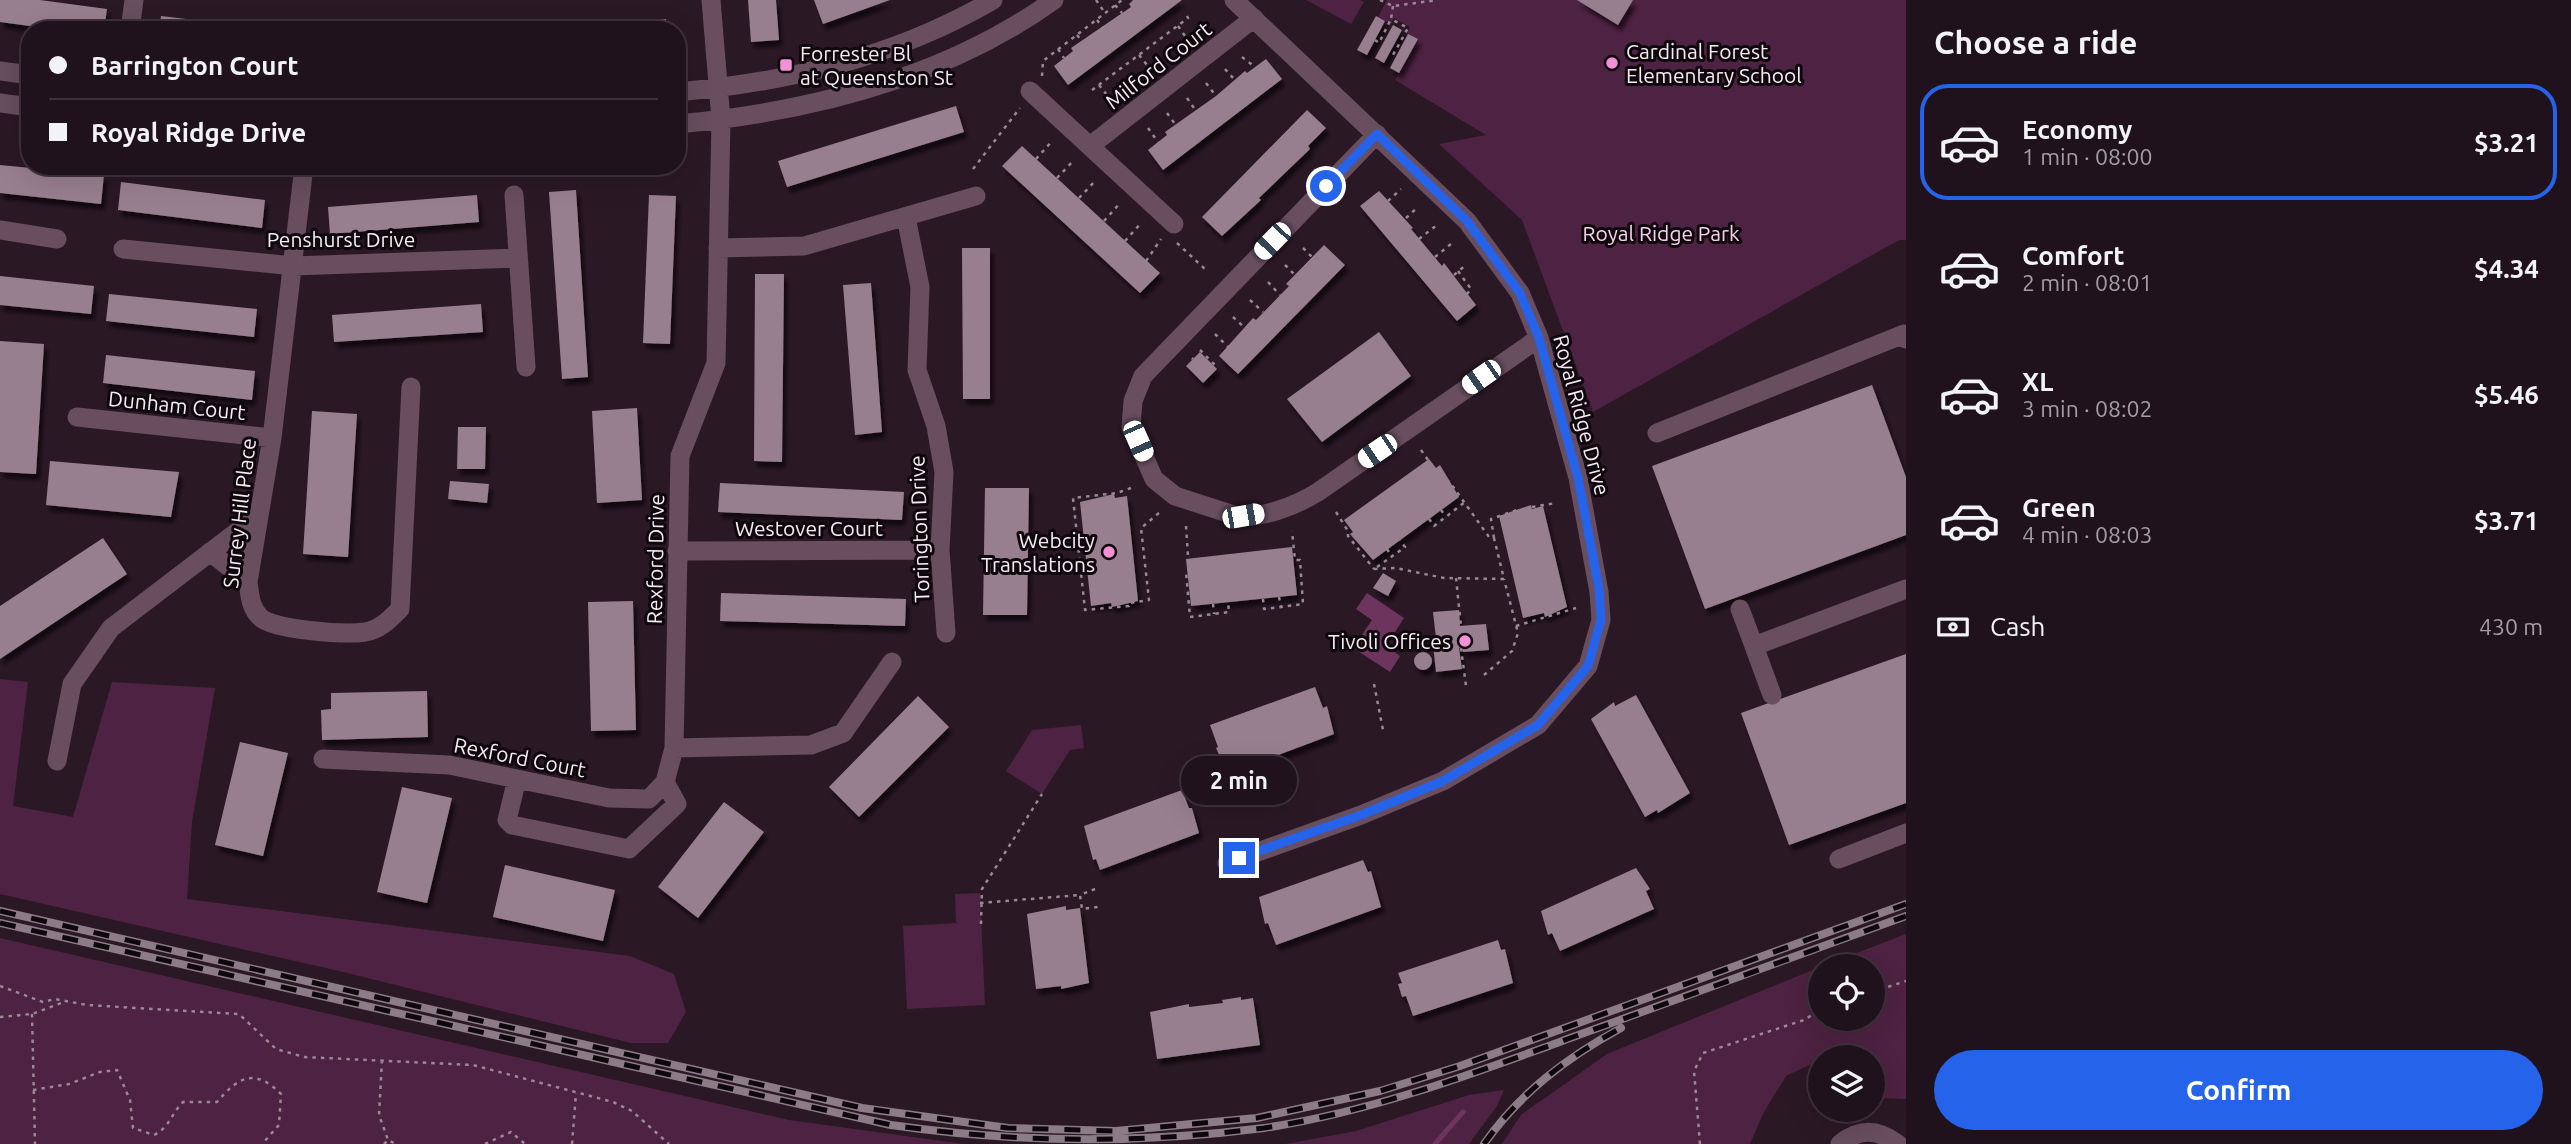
<!DOCTYPE html>
<meta charset="utf-8">
<style>
:root{--surface:#20121c;--page:#2d2029;--text:#f1f3f6;--muted:#a29ea3;--line:#3d323b;--accent:#2563eb}
body{margin:0;font-family:Ubuntu,sans-serif;background:var(--page);color:var(--text);height:100vh;display:flex;flex-direction:column;font-size:26px;white-space:nowrap}
*{box-sizing:border-box;margin:0}
p{font-size:23px;color:var(--muted)}
.icon{flex:none;width:38px;height:38px;fill:none;stroke:currentColor;stroke-width:2;stroke-linecap:round;stroke-linejoin:round}
.map{position:relative;flex:1;overflow:hidden}
.panel{display:flex;flex-direction:column;background:var(--surface);width:665px}
.panel>*{flex:none}
.hud{position:absolute;left:21px;top:21px;width:665px;height:154px;border-radius:28px;box-shadow:0 7px 28px #0002,0 0 0 2px var(--line);display:grid;align-content:center;height:154px;padding:0 28px;background:var(--surface)}
.fabs{position:absolute;left:1808px;top:954px;display:grid;gap:14px}
.fabs a{display:grid;place-items:center;width:77px;height:77px;border-radius:50%;background:var(--surface);box-shadow:0 7px 28px #0002,0 0 0 2px var(--line);font-size:35px}
.end{position:absolute;width:32px;height:32px;margin:-16px;border:9px solid #2563eb;background:#fff;box-shadow:0 0 0 4px #fff}
.from{border-radius:50%}
.bubble{position:absolute;height:49px;border-radius:24px;background:var(--surface);box-shadow:0 7px 28px #0002,0 0 0 2px var(--line);font-size:23px;font-weight:700;line-height:49px;text-align:center}
.car{position:absolute;width:21px;height:42px;margin:-21px -10px;border-radius:9px;box-shadow:0 0 5px 2px #0007;background:linear-gradient(#fff 24%,#345 0 40%,#fff 0 76%,#345 0 86%,#fff 0)}
.hud b{display:flex;align-items:center;gap:24px;height:66px;font-size:26px}
.hud b+b{border-top:2px solid var(--line)}
.hud i{width:18px;height:18px;background:var(--text)}
ul{padding:0;list-style:none}
li{display:flex;align-items:center;gap:21px;height:116px;margin:0 14px 10px;padding:0 14px;border:4px solid transparent;border-radius:28px}
li div{flex:1}
li b{display:block;font-size:26px}
li em{font-style:normal;font-weight:700}
li.active{border-color:var(--accent)}
li>.icon{width:63px;height:63px;stroke-width:1.5}
h2{padding:0 28px;font-size:32px;line-height:84px}
.pay{display:flex;align-items:center;gap:18px;height:77px;padding:0 28px;font-size:26px}
.pay p{margin-inline-start:auto}
.primary-button{display:flex;gap:14px;margin-top:auto;padding:14px 28px}
.primary-button a{flex:1;height:80px;border-radius:42px;background:var(--accent);color:#fff;font-size:28px;font-weight:700;line-height:80px;text-align:center}
main{display:flex;flex:1;min-height:0}
.map>svg:first-child{display:block}
</style>
<main>
<div class="map">
<svg width="1906" height="1144" viewBox="0 0 1906 1144">
<defs>
<filter id="shadow"><feDropShadow dx="3.5" dy="6" stdDeviation="2" flood-color="#0009"/></filter>
</defs>
<rect width="100%" height="100%" fill="#2b1825"/>
<path fill="#4e2242" d="M1306,0H1360L1364,2L1351,24Z
M1387,0H1906V240H1899L1593,412L1522,220L1439,144L1486,135L1395,80L1418,40L1407,34L1410,27L1394,18L1391,24L1378,17Z
M0,679L28,682L13,806L73,817L112,682L215,688L192,822L187,899L630,956L674,974L686,1012L668,1043H631L339,971L0,894Z
M1081,725L1084,748L1070,750L1042,794L1006,771L1032,730Z
M980,893L985,1005L907,1009L903,926L959,923L956,922L955,894Z
M1906,934V1099L1876,1098L1873,1092L1872,1057H1820V1060L1786,1076L1764,1112L1750,1144H1502L1521,1115L1607,1054L1820,967V1018H1872V966H1823Z
M0,938L789,1120L964,1144H0Z
M1504,1090L1497,1106L1469,1144H1285L1356,1131L1469,1095Z"/>
<path fill="#6d355e" d="M1367,593L1404,618L1386,646L1400,656L1390,672L1353,648L1372,620L1356,609Z"/>
<g fill="none" stroke-linecap="round" stroke-linejoin="round">
<path stroke="#6d355e" stroke-width="5" d="M1435,1144L1463,1112"/>
</g>
<path fill="#987f90" filter="url(#shadow)" d="M0,0H40L107,9L104,30H60L0,22Z
M748,0H776L779,40L751,42Z
M814,0H890L823,24Z
M1133,0H1182L1068,85L1054,66L1073,51L1071,48L1131,7L1129,4Z
M1577,0H1633L1618,25Z
M161,16L262,28V30H159Z
M1376,16L1385,21L1367,55L1357,50Z
M666,19L667,30H573V28Z
M1393,25L1402,30L1384,63L1375,58Z
M1408,34L1418,39L1399,73L1390,68Z
M1266,59L1282,79L1163,170L1148,150L1167,135L1165,132L1216,96L1245,71L1247,73Z
M956,106L964,132L787,187L778,161Z
M1307,110L1326,128L1308,146L1310,149L1259,198L1261,200L1222,236L1202,217Z
M1022,146L1160,273L1140,293L1002,166Z
M0,165L104,175L101,204L0,193Z
M121,182L265,200L262,228L118,210Z
M576,190L588,377L562,379L549,192Z
M1379,191L1413,228L1411,229L1442,266L1444,263L1476,305L1457,321L1360,206Z
M477,195L479,222L330,234L328,207Z
M649,195L676,196L670,344L643,343Z
M1324,245L1345,265L1238,374L1219,356L1253,318L1256,320L1289,286L1286,284Z
M962,248H990V399H963Z
M755,274H784L782,462L754,461Z
M0,276L94,286L91,314L0,305Z
M871,283L882,432L855,435L843,285Z
M109,294L257,309L254,337L106,321Z
M481,304L483,332L334,342L332,315Z
M1379,332L1411,376L1322,442L1287,399Z
M0,341L44,344L36,474L0,472Z
M1200,352L1217,369L1203,383L1186,366Z
M106,355L255,371L252,400L103,383Z
M1872,385L1906,477V535L1705,609L1652,466Z
M637,408L642,500L597,503L592,411Z
M312,411L357,414L348,557L303,554Z
M458,427H486L485,469H457Z
M1429,459L1436,468L1440,465L1459,497L1373,560L1350,534L1353,532L1344,520Z
M50,461L179,472L171,517L46,505Z
M450,481L489,484L487,503L448,499Z
M720,483L904,492L902,520L718,512Z
M985,488H1029L1027,615H983Z
M1114,494L1115,498L1127,496L1138,601L1112,607L1111,603L1091,606L1080,502Z
M1531,505L1532,509L1543,506L1567,607L1545,617L1544,613L1523,618L1499,516Z
M103,538L127,574L0,659V606Z
M1292,547L1297,595L1191,606L1186,559Z
M1383,573L1396,581L1388,596L1373,588Z
M721,593L906,599L905,626L720,621Z
M633,601L636,730L591,731L588,602Z
M1459,610L1460,626L1486,624L1489,650L1463,652L1462,647L1459,648L1462,669L1436,672L1433,645H1442V637L1436,638L1433,612Z
M1414 661a9 9 0 1 1 18 0a9 9 0 1 1-18 0Z
M1906,654V803L1789,845L1741,713Z
M1315,687L1323,708L1327,706L1334,734L1228,774L1216,748L1218,747L1210,725Z
M427,691L428,737L322,740L321,710L331,709V693Z
M1636,695L1690,793L1658,813L1657,810L1645,817L1591,719L1614,702L1615,706Z
M918,696L949,727L859,817L829,787Z
M240,742L288,753L263,856L215,845Z
M402,787L452,798L427,903L377,892Z
M1182,790L1189,808H1192L1199,833L1100,870L1096,859L1093,860L1084,826Z
M724,802L764,832L698,918L658,887Z
M1363,860L1368,872L1371,871L1381,907L1276,945L1268,923L1265,924L1259,897Z
M505,865L615,890L603,941L493,917Z
M1636,868L1650,889L1646,891L1654,909L1560,951L1552,933L1548,935L1541,911Z
M1066,906V910L1080,908L1089,983L1061,989V986L1036,989L1027,914Z
M1498,940L1501,950L1505,949L1513,983L1413,1016L1406,996L1402,997L1398,984L1402,983L1398,973Z
M1241,997V1000L1253,998L1260,1045L1157,1059L1150,1012L1189,1004V1007L1223,1003L1222,1000Z"/>
<g fill="none" stroke-linecap="round" stroke-linejoin="round">
<path stroke="#988994" stroke-width="2.5" stroke-dasharray="3.5 5" stroke-linecap="butt" d="M1096,0L1105,13
M1380,0L1393,6L1438,0
M1115,5L1122,13
M1393,6L1391,19L1408,28L1393,55L1396,57
M1097,20L1103,28
M1178,26L1185,36
M1077,35L1081,40
M1375,40L1379,43L1391,19
M1058,49L1064,58
M1139,55L1147,65
M1242,57L1255,67
M1225,69L1234,79
M1042,76L1043,61L1122,0
M1206,83L1216,96
M1099,85L1107,95
M1092,90L1188,18L1187,16
M1187,98L1196,111
M1167,113L1175,124
M1148,128L1158,142
M1036,159L1053,140
M973,169L1020,108
M1057,178L1074,160
M1079,198L1096,180
M1388,201L1401,189
M1406,218L1418,207
M1104,221L1121,202
M1419,239L1437,225
M1125,241L1142,222
M1177,243L1206,270
M1303,248L1312,257
M1435,257L1451,244
M1146,261L1161,239
M1285,265L1295,275
M1458,271L1471,289L1467,294
M1454,275L1467,264
M1268,282L1280,295
M1250,300L1263,312
M1233,317L1244,327
M1215,334L1228,347
M1200,350L1217,367
M1192,358L1193,359
M1421,450L1428,460
M1131,488L1117,493L1073,498L1085,610L1129,606V603L1149,600L1141,528L1159,513
M1532,507L1556,503
M1441,510L1446,517
M1336,512L1348,531V536L1374,569
M1429,519L1434,526L1465,502
M1186,526L1189,571L1186,572L1190,617L1229,612L1228,602
M1494,538L1491,519L1517,510
M1387,549L1392,557
M1377,567L1405,547L1400,540
M1374,569L1396,568L1444,578L1504,579L1494,538L1489,537L1449,481
M1456,578L1461,626
M1279,597L1281,607L1303,604L1300,560H1295L1292,531
M1263,599L1264,609L1281,607
M1213,604L1214,614
M1516,626L1576,608
M1461,648L1466,686
M1484,675L1512,651L1518,633L1504,579
M1374,684L1383,730
M1095,889L1080,895L1082,909L1098,907
M980,903L1080,895
M981,924L982,889L1042,794
M0,986L43,1002L55,999L87,1005L239,1014L276,1049L304,1057L473,1065L613,1102L632,1111L669,1144
M1872,992L1906,981
M32,1014L35,1144
M0,1017L32,1014L64,1002
M382,1060L379,1115L388,1140
M33,1090L69,1084L100,1072L117,1070L130,1100L133,1128L154,1135C170,1127 171,1114 183,1102H217C239,1076 255,1068 281,1094L279,1125L262,1144
M384,1144L388,1140L396,1144
M485,1144L511,1132L525,1144
M572,1144L576,1093
M1700,1144L1694,1071L1703,1053L1804,1020L1820,1010"/>
<path stroke="#684e5f" stroke-width="19" d="M130,30L134,0
M0,71L30,75
M1030,91L1174,224
M677,92C789,82 895,57 993,0
M0,103L30,107
M677,124C810,112 944,79 1054,0
M1377,134L1143,376L1133,401L1131,427L1154,479L1175,496L1234,515C1260,520 1295,506 1318,492L1539,338
M1090,146L1254,18
M304,166L272,438L248,582C250,595 250,607 260,617C272,630 346,635 365,632C380,630 390,619 400,609L411,387
M514,195L526,367
M906,217L920,287L917,370L936,426L944,472L940,550L946,633
M0,230L57,239
M718,248L804,246L976,196
M123,249L294,266L518,258
M77,417L272,438
M1657,433L1904,334L1906,339
M677,551L940,550
M210,552L248,582
M1740,609L1754,646
M1772,695L1754,646L1906,589
M674,748L811,745L843,733L892,662
M323,759L449,765L609,798L649,799L665,782L674,748L680,456L716,363L721,120L711,0
M57,761L72,684L111,628L259,515
M517,779L507,820L512,825L629,849L677,804L665,782
M1839,859L1906,833
M1227,863L1361,815L1443,781L1538,725L1588,666L1601,620L1599,592L1578,478L1539,338L1520,293L1467,221L1234,0
M1840,1144C1859,1128 1878,1129 1898,1144"/>
<g stroke="#8c7c87" stroke-width="8">
<path id="rail" d="M0,911L862,1108L1008,1128L1116,1131L1257,1118L1380,1091L1460,1066L1906,904
M0,923L891,1125C1016,1143 1139,1144 1264,1128C1371,1112 1472,1074 1573,1037C1684,997 1795,957 1906,916
M1484,1144C1520,1093 1566,1058 1621,1028"/>
</g>
<use href="#rail" stroke="#0e070c" stroke-width="5" stroke-dasharray="16" stroke-linecap="butt"/>
</g>
<g fill="none" stroke-linecap="round" stroke-linejoin="round">
<path stroke="#2563eb" stroke-width="9" d="M1239,858L1361,815L1443,781L1538,725L1588,666L1601,620L1599,588L1578,478L1539,338L1520,293L1467,221L1377,134L1326,186"/>
</g>
<g fill="#f391d6" stroke="#0e070c" stroke-width="2.5">
<circle cx="1612" cy="63" r="7"/>
<rect x="779" y="58" width="14" height="14" rx="3.5"/>
<circle cx="1109" cy="552" r="7"/>
<circle cx="1465" cy="641" r="7"/>
</g>
<g text-anchor="middle" dominant-baseline="central" stroke-width="6" stroke-linejoin="round" paint-order="stroke">
<g font-size="21" fill="#f8ebf4" stroke="#0e070c" text-anchor="start">
<text x="1626" y="51">Cardinal Forest<tspan x="1626" dy="24">Elementary School</tspan></text>
<text x="800" y="53">Forrester Bl<tspan x="800" dy="24">at Queenston St</tspan></text>
<text x="1095" y="540" text-anchor="end">Webcity<tspan x="1095" dy="24">Translations</tspan></text>
<text x="1451" y="641" text-anchor="end">Tivoli Offices</text>
</g>
<g font-size="21" fill="#f8ebf4" stroke="#0e070c">
<text transform="translate(1158 65) rotate(-38)">Milford Court</text>
<text x="341" y="239">Penshurst Drive</text>
<text transform="translate(177 405) rotate(6)">Dunham Court</text>
<text transform="translate(1582 415) rotate(75)">Royal Ridge Drive</text>
<text transform="translate(239 513) rotate(-83)">Surrey Hill Place</text>
<text x="809" y="528">Westover Court</text>
<text transform="translate(919 529) rotate(-92)">Torington Drive</text>
<text transform="translate(655 559) rotate(-89)">Rexford Drive</text>
<text transform="translate(520 757) rotate(11)">Rexford Court</text>
</g>
<g font-size="21" fill="#f6d2ea" stroke="#0e070c">
<text x="1661" y="233">Royal Ridge Park</text>
</g>
</g>
</svg>
<div class="fabs">
<a><svg class="icon" aria-label="locate" viewBox="0 0 24 24"><circle cx="12" cy="12" r="6"/><path d="M12 2v4M12 18v4M2 12h4M18 12h4"/></svg></a>
<a><svg class="icon" aria-label="layers" viewBox="0 0 24 24"><path d="M12 4l9 5-9 5-9-5zM3 14l9 5 9-5"/></svg></a>
</div>
<i class="end from" style="left:1326px;top:186px"></i>
<i class="end" style="left:1239px;top:858px"></i>
<div class="bubble" style="left:1181px;top:756px;width:116px">2 min</div>
<i class="car" style="left:1272px;top:241px;rotate:224deg"></i>
<i class="car" style="left:1481px;top:377px;rotate:235deg"></i>
<i class="car" style="left:1138px;top:441px;rotate:156deg"></i>
<i class="car" style="left:1377px;top:451px;rotate:236deg"></i>
<i class="car" style="left:1243px;top:516px;rotate:80deg"></i>
<div class="hud">
<b><i class="from"></i>Barrington Court</b>
<b><i></i>Royal Ridge Drive</b>
</div>
</div>
<section class="panel">
<h2>Choose a ride</h2>
<ul>
<li class="active"><svg class="icon" aria-label="car" viewBox="0 0 24 24"><path d="M5 17H2v-5l4-1 3-4h7l3 4 3 1v5h-3M9 17h6M6 11h13"/><circle cx="7" cy="17" r="2"/><circle cx="17" cy="17" r="2"/></svg><div><b>Economy</b><p>1 min · 08:00</p></div><em>$3.21</em></li>
<li><svg class="icon" aria-label="car" viewBox="0 0 24 24"><path d="M5 17H2v-5l4-1 3-4h7l3 4 3 1v5h-3M9 17h6M6 11h13"/><circle cx="7" cy="17" r="2"/><circle cx="17" cy="17" r="2"/></svg><div><b>Comfort</b><p>2 min · 08:01</p></div><em>$4.34</em></li>
<li><svg class="icon" aria-label="car" viewBox="0 0 24 24"><path d="M5 17H2v-5l4-1 3-4h7l3 4 3 1v5h-3M9 17h6M6 11h13"/><circle cx="7" cy="17" r="2"/><circle cx="17" cy="17" r="2"/></svg><div><b>XL</b><p>3 min · 08:02</p></div><em>$5.46</em></li>
<li><svg class="icon" aria-label="car" viewBox="0 0 24 24"><path d="M5 17H2v-5l4-1 3-4h7l3 4 3 1v5h-3M9 17h6M6 11h13"/><circle cx="7" cy="17" r="2"/><circle cx="17" cy="17" r="2"/></svg><div><b>Green</b><p>4 min · 08:03</p></div><em>$3.71</em></li>
</ul>
<div class="pay"><svg class="icon" aria-label="cash" viewBox="0 0 24 24"><path d="M3 7h18v10H3z"/><circle cx="12" cy="12" r="2"/></svg>Cash<p>430 m</p></div>
<div class="primary-button"><a>Confirm</a></div>
</section>
</main>
